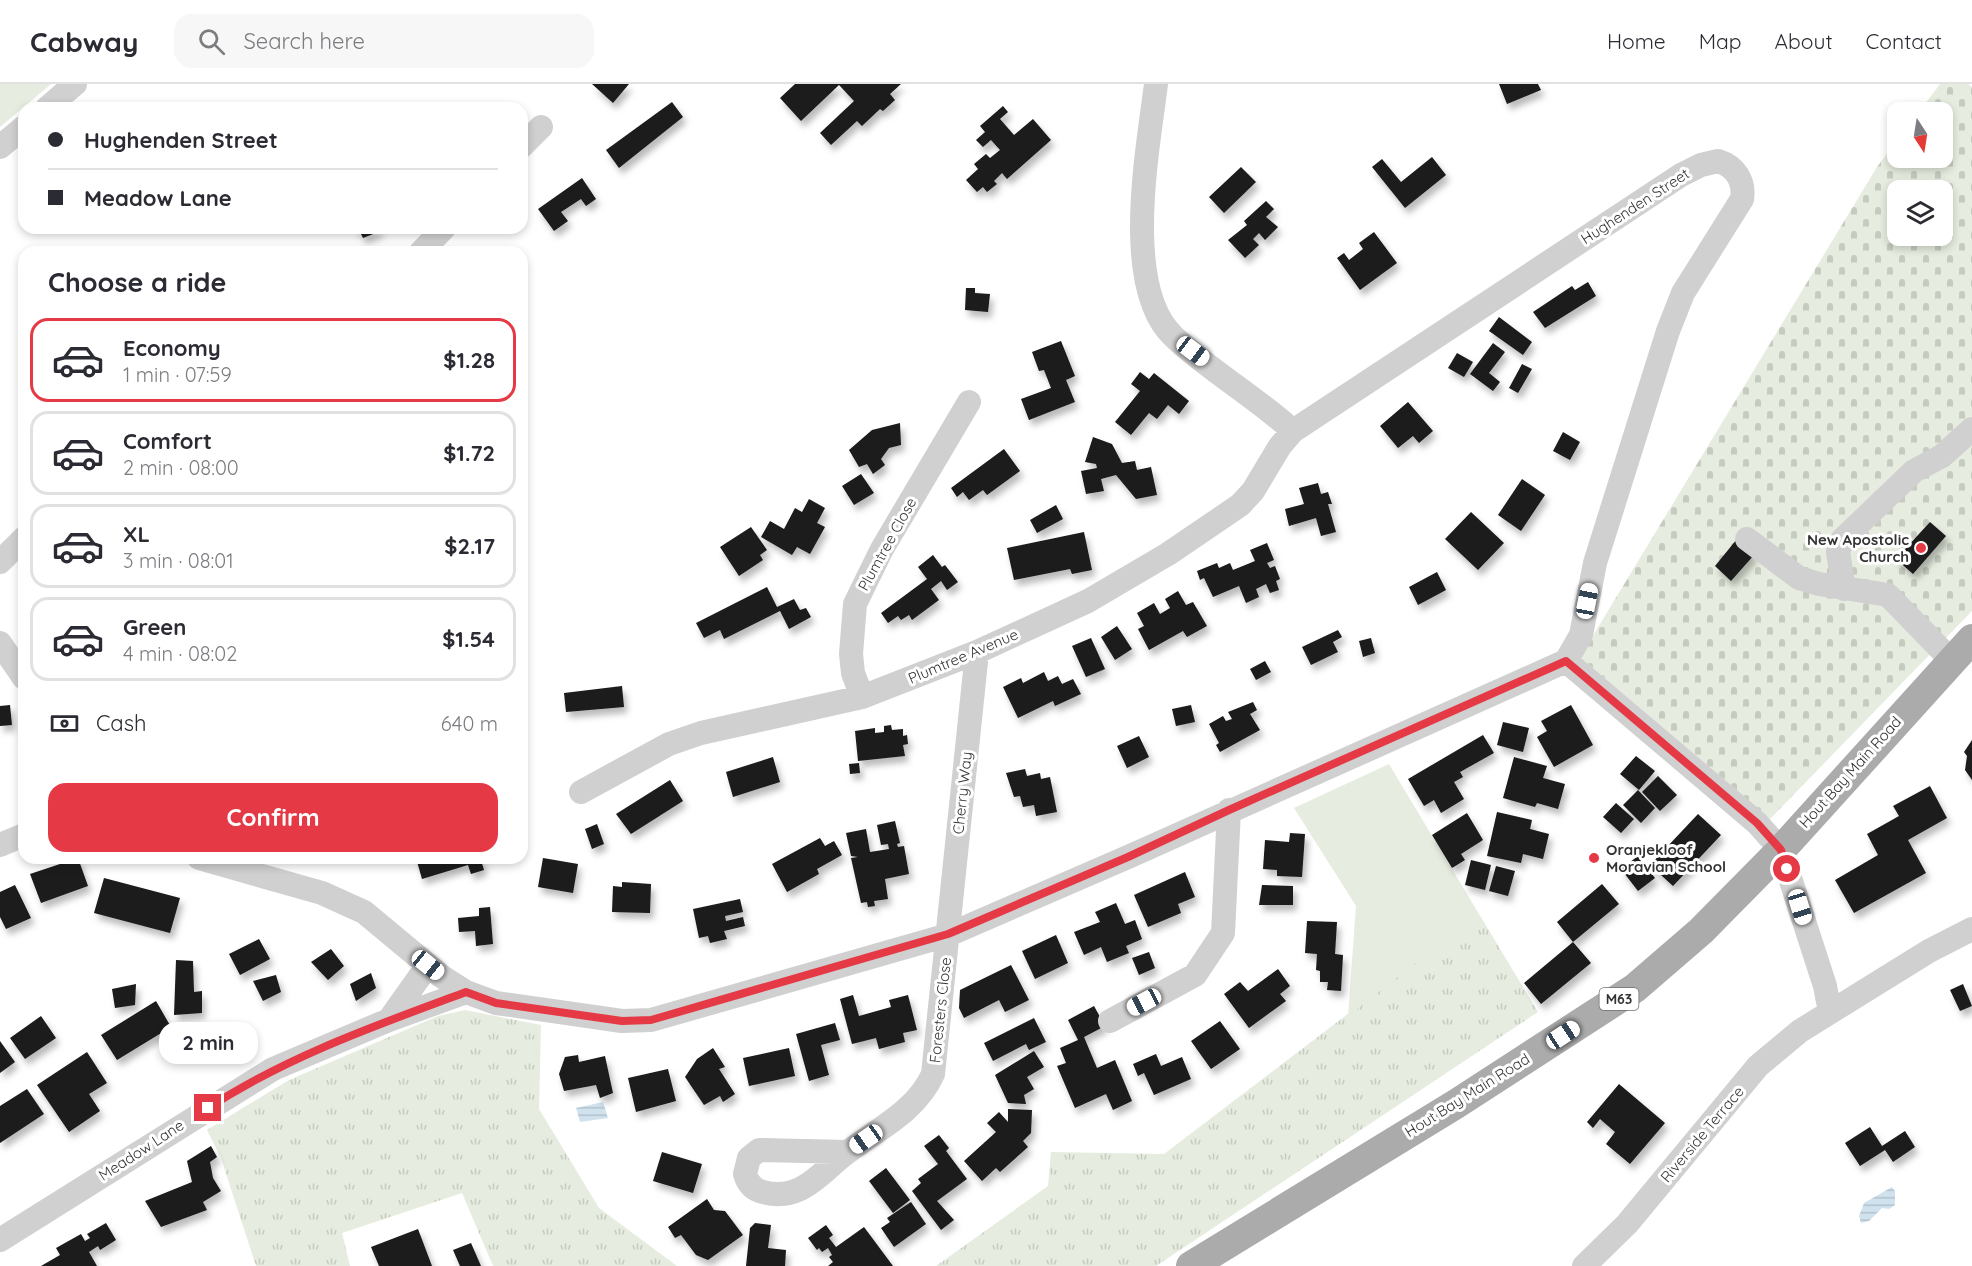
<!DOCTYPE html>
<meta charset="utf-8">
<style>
:root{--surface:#fff;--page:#f7f7f7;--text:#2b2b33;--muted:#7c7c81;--line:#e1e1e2;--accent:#e63946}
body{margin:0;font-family:Quicksand,sans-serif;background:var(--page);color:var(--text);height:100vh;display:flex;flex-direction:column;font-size:22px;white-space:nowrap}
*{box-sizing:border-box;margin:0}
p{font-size:20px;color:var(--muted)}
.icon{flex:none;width:33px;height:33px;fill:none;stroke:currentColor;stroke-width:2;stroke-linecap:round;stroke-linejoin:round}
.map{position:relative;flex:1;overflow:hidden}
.panel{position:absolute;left:18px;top:162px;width:510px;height:618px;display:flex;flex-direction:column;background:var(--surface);border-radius:18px;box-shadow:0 3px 9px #0003}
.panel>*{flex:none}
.banner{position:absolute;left:18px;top:18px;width:510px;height:132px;border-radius:18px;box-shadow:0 3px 9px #0003;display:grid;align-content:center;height:132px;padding:0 30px;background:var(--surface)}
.needle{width:39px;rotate:168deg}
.fabs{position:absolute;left:1887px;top:18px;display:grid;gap:12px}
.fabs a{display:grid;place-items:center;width:66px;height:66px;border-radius:12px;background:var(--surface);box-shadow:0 3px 9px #0003;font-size:30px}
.end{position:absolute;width:27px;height:27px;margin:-14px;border:8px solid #e63946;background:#fff;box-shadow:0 0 0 3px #fff}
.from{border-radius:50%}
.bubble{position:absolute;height:42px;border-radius:18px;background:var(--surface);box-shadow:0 3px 9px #0003;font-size:20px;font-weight:700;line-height:42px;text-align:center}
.car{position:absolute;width:18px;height:36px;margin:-18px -9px;border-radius:8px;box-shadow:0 0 4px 2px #0007;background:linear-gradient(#fff 24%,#345 0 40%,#fff 0 76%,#345 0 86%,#fff 0)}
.banner b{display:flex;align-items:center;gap:21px;height:57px;font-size:22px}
.banner b+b{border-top:2px solid var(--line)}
.banner i{width:15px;height:15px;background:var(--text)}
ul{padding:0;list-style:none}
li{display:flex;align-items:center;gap:18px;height:84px;margin:0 12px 9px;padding:0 18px;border:3px solid var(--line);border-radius:18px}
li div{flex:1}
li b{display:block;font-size:22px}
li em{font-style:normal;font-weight:700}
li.active{border-color:var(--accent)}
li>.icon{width:54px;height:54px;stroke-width:1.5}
h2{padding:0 30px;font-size:27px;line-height:72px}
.pay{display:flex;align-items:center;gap:15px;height:66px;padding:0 30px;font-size:22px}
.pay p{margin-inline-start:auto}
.cta{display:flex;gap:12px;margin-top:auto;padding:12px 30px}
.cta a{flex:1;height:69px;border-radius:18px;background:var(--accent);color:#fff;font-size:24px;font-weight:700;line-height:69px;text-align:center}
header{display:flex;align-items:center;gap:36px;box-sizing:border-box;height:84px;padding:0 30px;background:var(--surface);border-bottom:2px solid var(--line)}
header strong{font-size:28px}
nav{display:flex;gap:33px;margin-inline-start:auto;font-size:21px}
.search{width:420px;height:54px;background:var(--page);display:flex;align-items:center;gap:15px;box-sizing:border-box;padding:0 21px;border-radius:18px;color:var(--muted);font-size:22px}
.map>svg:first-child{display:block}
</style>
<header>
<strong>Cabway</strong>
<div class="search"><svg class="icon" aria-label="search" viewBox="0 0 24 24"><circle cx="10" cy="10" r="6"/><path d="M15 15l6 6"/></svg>Search here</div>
<nav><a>Home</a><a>Map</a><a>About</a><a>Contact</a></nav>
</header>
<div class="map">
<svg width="1972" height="1182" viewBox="0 0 1972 1182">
<defs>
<pattern id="grass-tufts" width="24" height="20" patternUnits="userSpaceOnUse" patternTransform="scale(1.5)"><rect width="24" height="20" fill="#e6ecdf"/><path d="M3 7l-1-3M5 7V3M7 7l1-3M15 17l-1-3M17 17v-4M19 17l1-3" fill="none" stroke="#c6cbc0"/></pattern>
<pattern id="cemetery-stones" width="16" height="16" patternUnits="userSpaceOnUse" patternTransform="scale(1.5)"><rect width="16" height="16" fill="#e6ecdf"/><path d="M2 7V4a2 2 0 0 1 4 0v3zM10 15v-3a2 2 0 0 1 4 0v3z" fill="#c6cbc0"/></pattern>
<pattern id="water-rules" width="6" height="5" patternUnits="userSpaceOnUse" patternTransform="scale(1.5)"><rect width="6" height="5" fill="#cfe2ee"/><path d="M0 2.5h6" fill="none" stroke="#b2c2cd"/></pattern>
<filter id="shadow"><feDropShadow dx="3.5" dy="6" stdDeviation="3" flood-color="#0004"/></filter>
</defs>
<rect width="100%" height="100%" fill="#fff"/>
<path fill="url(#grass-tufts)" d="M1479,830L1538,928L1156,1182H936L1048,1102L1051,1068L1164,1070Z
M465,926L541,941L539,1025L599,1124L677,1182H493L462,1109L342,1149L350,1182H256L221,1074L207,1046L289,996L438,932Z"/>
<path fill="url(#cemetery-stones)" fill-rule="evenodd" d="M1940,0H1968L1972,3V527L1770,735L1580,573L1877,83L1897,56L1898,74H1942V28H1919ZM1898,106H1942V152H1898Z"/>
<path fill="#e6ecdf" d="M0,0H51L0,43Z
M1389,680L1479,830L1348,932L1356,822L1294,724Z"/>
<path fill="url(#water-rules)" d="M603,1018L608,1034L580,1038L576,1024Z
M1892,1103L1895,1107V1121L1889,1125L1882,1124L1869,1137L1861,1139L1859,1132L1864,1119Z"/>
<path fill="#1a1a1a" filter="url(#shadow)" d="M592,0H629L613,19Z
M795,0H901L890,10L895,16L883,27L880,25L862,42L857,37L831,61L820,49L854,17L839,1L801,37L780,14Z
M1499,0H1538L1541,6L1507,20Z
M672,18L683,33L619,84L606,66Z
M1003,22L1008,28L1000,35L1014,51L1033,35L1051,56L1007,95L1002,89L994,97L997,100L987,108L983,103L977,108L966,96L978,85L974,80L986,70L990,74L1000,66L991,56L983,63L976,56L985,48L980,42Z
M1432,73L1446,91L1405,124L1372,83L1382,75L1401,98Z
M1241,83L1256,98L1224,129L1209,113Z
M582,94L596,115L586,122L581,115L561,128L568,137L554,147L538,125Z
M1266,117L1274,125L1266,133L1278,143L1265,156L1259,149L1253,155L1259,161L1245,174L1228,156L1247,141L1244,137Z
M354,144H379L381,147L363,154L359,146L355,147Z
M1374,148L1397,179L1360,206L1337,174L1344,169L1349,176L1363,165L1359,159Z
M1588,198L1596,212L1545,244L1533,228L1572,202L1575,206Z
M966,204H975V209L990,210L988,228L965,226Z
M1499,233L1532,258L1523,271L1489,247Z
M1061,257L1075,292L1066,296L1075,318L1029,336L1021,315L1051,304L1044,286L1039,287L1032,268Z
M1493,259L1505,268L1489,289L1500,298L1493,307L1470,290Z
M1457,269L1473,278L1464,293L1448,284Z
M1522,280L1532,285L1518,309L1509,304Z
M1140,288L1149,295L1154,289L1189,317L1179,330L1168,321L1157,335L1149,329L1131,351L1115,338L1140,307L1131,300Z
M1408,318L1433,347L1419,359L1413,352L1398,364L1380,342Z
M900,339L901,361L889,364L881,375L885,381L873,390L867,380L859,383L849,366L872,346Z
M1563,348L1580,358L1570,376L1553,367Z
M1093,353L1112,360L1122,379L1135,377L1137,386L1151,383L1157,411L1136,415L1116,391L1101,395L1104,407L1086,410L1081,387L1097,384L1096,380L1085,378Z
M1004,365L1020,387L987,411L983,406L969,416L963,408L957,413L951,404Z
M861,390L874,409L854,421L842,402Z
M1522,395L1545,411L1521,447L1498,431Z
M1318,399L1321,410L1328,408L1332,420H1328L1336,448L1321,452L1316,434L1289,442L1285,425L1304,420L1299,404Z
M809,415L825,424L817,439L825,443L810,470L797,463L792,471L761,453L770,437L784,445L795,424L802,428Z
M1056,421L1063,435L1037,449L1030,436Z
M1471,428L1504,459L1478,486L1445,455Z
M1930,438L1946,452L1913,490L1896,475Z
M751,443L767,466L760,471L763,476L739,492L720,463Z
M1084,448L1092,486L1072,490L1070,485L1014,496L1007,464Z
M1737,455L1754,471L1731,497L1715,482Z
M1267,459L1274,476L1267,479L1270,484L1275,482L1280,495L1276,497L1279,506L1270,509L1266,500L1256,505L1259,513L1246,519L1239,502L1213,513L1204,494L1200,496L1197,487L1217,479L1219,484L1230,479L1233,486L1255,477L1250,466Z
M933,471L942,483L945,481L958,498L947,506L941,497L931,505L939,516L912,536L909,531L901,536L898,532L888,539L881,529L927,495L918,483Z
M1437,488L1446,506L1418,521L1409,503Z
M767,503L777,523L794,515L800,526L806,524L811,533L789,545L780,527L724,555L720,546L704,554L696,539Z
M1178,507L1186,521L1193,518L1207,542L1187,553L1183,547L1149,566L1138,545L1144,542L1137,529L1154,519L1160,530L1170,524L1165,515Z
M1117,542L1132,565L1115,576L1101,553Z
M1338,546L1342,553L1333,558L1338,568L1311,581L1302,563Z
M1091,554L1105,585L1086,593L1072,562Z
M1371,554L1375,569L1363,573L1359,557Z
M1265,577L1271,588L1256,596L1250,585Z
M1044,588L1048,597L1058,592L1062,600L1073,595L1081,610L1055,622L1053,617L1018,634L1003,603L1021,594L1023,599Z
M622,602L624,623L566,628L564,609Z
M1253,618L1257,626L1250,630L1260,646L1220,668L1216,661L1219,659L1209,640L1223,632L1226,637L1232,635L1228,628Z
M10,621L12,641L0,642V622Z
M1191,621L1195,638L1176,642L1172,625Z
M1571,621L1593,661L1554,683L1537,653L1547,647L1541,637Z
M1503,638L1529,644L1523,668L1497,661Z
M891,641L892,646L903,645V652L907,651L908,660L903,661L905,672L858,677L855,647L875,644V649L884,648V642Z
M1483,651L1494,669L1460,688L1463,693L1454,698L1464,715L1441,729L1434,716L1424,722L1408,695Z
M1139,652L1149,673L1127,684L1117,662Z
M1972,656V696L1965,686L1967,672L1964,668Z
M1636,672L1655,687L1639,706L1620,690Z
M773,673L780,698L733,713L726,688Z
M1514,673L1547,682L1543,694L1565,700L1558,725L1537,719L1535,723L1503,714Z
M859,679L860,689L850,690L849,680Z
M1025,685L1027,692L1040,689L1041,695L1050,693L1057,728L1036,732L1034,721L1023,723L1020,712L1014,713L1006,689Z
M1658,692L1677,711L1660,727L1642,708Z
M670,696L683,717L631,750L616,730Z
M1930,702L1947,734L1908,756L1926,789L1854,829L1835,796L1878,771L1867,750L1899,732L1893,722Z
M1638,706L1655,724L1641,739L1623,721Z
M1616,719L1634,735L1621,749L1603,733Z
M1497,728L1532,736L1530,745L1549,750L1543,775L1523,770L1521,779L1487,772Z
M1467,729L1483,756L1461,770L1465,776L1452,784L1432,751Z
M1698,730L1721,751L1673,802L1650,781Z
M895,737L900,759L897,760L898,763L904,762L909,790L885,795L888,815L874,817L875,822L868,823L867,818L861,819L851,774L858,773L851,772L846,749L866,745L870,768L889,765L888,760L881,761L877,741Z
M597,740L604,760L592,765L585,745Z
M1290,749L1305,750L1302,793L1277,792V786L1263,785L1265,756L1289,758Z
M820,754L825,762L834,757L842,771L817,785L819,790L787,808L772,780Z
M1638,772L1655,794L1638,807L1621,785Z
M78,774L88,802L41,819L30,790Z
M416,774H485L486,775L481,776L484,786L471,790L468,781L422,795Z
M543,774L578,780L573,809L538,803Z
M1471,776L1491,781L1485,806L1465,801Z
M1496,782L1515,787L1508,812L1489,807Z
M1185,788L1195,813L1178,820L1181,829L1148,843L1134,811Z
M104,794L180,814L170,849L94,829Z
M622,798L651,800L650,829L612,828L613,802L622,803Z
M1602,800L1619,820L1573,858L1557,838Z
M15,801L31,834L6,845L0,833V808Z
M1262,801L1293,802V821H1259Z
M740,815L743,828L725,832L726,837L743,833L745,842L724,847L727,855L710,859L708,852L699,854L693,825Z
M1116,819L1125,840L1135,836L1142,855L1126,862L1129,869L1107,878L1101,863L1084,871L1074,848L1100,838L1095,828Z
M490,823L493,860L476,862L475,847L459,848L458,834L479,832V824Z
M1307,837L1337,838L1335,870L1343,871L1341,907L1327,906L1328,898H1320V887L1316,886L1317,870L1305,869Z
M1056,851L1068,879L1035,895L1022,867Z
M259,855L270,875L240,891L229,870Z
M1573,858L1591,879L1541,920L1524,899Z
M331,865L344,882L328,896L311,878Z
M1149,868L1155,884L1139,891L1132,874Z
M176,876L193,877L194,908L202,907V929L174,931Z
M1011,881L1029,916L1005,928L999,916L964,934L959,924L960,906Z
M1278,885L1290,902L1280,910L1286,917L1249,944L1224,910L1240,898L1248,907Z
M371,889L376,904L356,917L350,900Z
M276,891L281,908L263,917L253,897Z
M136,900L135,921L115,924L112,905Z
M1963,900L1972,922L1960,927L1950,906Z
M853,911L859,932L891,923L889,916L908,911L917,946L903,949L905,958L879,965L876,954L852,960L840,915Z
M156,917L171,943L117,976L101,951Z
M1094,922L1105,942L1084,953L1097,984L1115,976L1132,1017L1113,1026L1106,1010L1075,1024L1057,982L1066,979L1060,964L1078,956L1068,936Z
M41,932L56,954L25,975L10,954Z
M1034,934L1046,958L1029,966L1026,960L993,977L984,959Z
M1220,937L1240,965L1211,985L1191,957Z
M835,939L840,956L821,961L829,991L809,997L796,950Z
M0,957L15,978L0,989Z
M713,964L725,983L719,985L735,1010L723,1018L720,1012L704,1021L685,993L697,975Z
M789,964L795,992L749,1002L743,974Z
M1034,967L1044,983L1027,993L1034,1005L1024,1011L1026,1020L1008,1019L995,991Z
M87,968L107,999L89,1010L100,1027L69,1048L37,1001Z
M1156,970L1161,982L1182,973L1191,995L1154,1011L1144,989L1138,992L1133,980Z
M578,971L579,978L605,972L613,1009L600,1014L596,1001L564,1007L559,990L565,973Z
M668,985L676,1017L636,1028L628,994Z
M1619,1000L1665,1039L1630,1080L1606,1060L1615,1048L1600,1035L1593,1044L1587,1038Z
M27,1005L44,1030L0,1059V1022Z
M1008,1025L1032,1026L1031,1049L1023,1057L1028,1063L1000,1088L996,1084L982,1097L964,1077L996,1048L987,1039L999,1028L1008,1038Z
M1870,1043L1882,1062L1905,1047L1915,1063L1893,1078L1885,1066L1860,1082L1845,1059Z
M939,1051L949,1064L946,1067L967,1095L937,1117L954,1136L941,1146L912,1107L921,1099L918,1095L938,1080L924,1062Z
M211,1062L217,1073L210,1078L213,1094L221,1107L203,1118L207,1126L161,1143L145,1117L192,1098L187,1077Z
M662,1068L702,1080L693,1109L653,1097Z
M886,1084L910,1116L893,1129L869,1097Z
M707,1115L714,1126L725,1127L743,1151L708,1176L696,1171L681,1151L675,1154L668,1143Z
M911,1118L926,1140L894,1163L881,1144L890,1138L887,1134Z
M106,1139L116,1156L100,1166L98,1162L89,1168L97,1182H41L60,1171L56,1164L81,1150L85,1157L90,1154L87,1150Z
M755,1139L771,1141L768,1164L786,1166L785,1182H746L750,1144Z
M826,1141L833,1151L829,1154L836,1163L864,1143L893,1182H828L833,1178L829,1173L832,1171L828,1164L822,1168L819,1164L817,1166L808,1154Z
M418,1145L432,1182H379L371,1163Z
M471,1159L481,1182H460L453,1166Z"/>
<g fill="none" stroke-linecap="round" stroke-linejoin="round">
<path stroke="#d0d0d0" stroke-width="24" d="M1156,0C1148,65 1121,204 1174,253C1210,287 1256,313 1293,347
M47,24L75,0
M522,62L541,43
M0,63L24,43
M421,168L444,144
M1747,455L1799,494L1819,500L1888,511L1952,577
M0,478L24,454
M1844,505L1838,468L1842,456L1914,387L1942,372L1972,345
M0,559L24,594
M862,613L853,589L851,570L855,520L882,465L969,318
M581,708L669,660L701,649L862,613L977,568L1088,517L1168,470L1240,421L1253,407L1280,362L1293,347L1681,91L1701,81L1718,77C1735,82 1745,97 1742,115L1683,209L1668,247L1595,479L1581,551L1566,577L1757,739L1781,766L1825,902L1830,928
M0,761L24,751
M199,774L322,809L364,828L441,892L466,908L496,919L622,937L651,936L948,851L1128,773L1566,577
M389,936L428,881
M1110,937L1195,891L1223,849L1229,726
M847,1068L759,1066L749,1074L745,1090C748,1100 754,1106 763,1108C802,1119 822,1086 849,1067C880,1044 917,1026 933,990L977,568
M0,1156L273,985L389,936L466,908
M1584,1182L1627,1140L1758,982L1800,947L1929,867L1972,845"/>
<path stroke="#ababab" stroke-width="30" d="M1191,1182L1456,1020L1635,904L1701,847L1781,766L1972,555"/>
</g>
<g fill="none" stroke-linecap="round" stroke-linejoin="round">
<path stroke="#e63946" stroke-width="8" d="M208,1024C288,972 377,941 466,908L496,919L622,937L651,936L948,850L1128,773L1229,726L1566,577L1757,739L1781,766L1787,785"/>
</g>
<g fill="#e63946" stroke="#fff" stroke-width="2">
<circle cx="1921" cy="464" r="6"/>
<circle cx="1594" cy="774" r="6"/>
</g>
<g text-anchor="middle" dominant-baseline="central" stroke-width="6" stroke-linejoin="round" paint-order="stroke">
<rect fill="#fff" stroke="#707070" stroke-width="1.5" x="1599.5" y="904" width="39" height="22" rx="4.5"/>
<g font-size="14" font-weight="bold" fill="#333">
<text x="1619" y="915">M63</text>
</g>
<g font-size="15" fill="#333" stroke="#fff">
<text transform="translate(1635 122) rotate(-33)">Hughenden Street</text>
<text transform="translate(887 460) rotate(-61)">Plumtree Close</text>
<text transform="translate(963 572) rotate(-23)">Plumtree Avenue</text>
<text transform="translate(1850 688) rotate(-48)">Hout Bay Main Road</text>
<text transform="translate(962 709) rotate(-84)">Cherry Way</text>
<text transform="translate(940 926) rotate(-84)">Foresters Close</text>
<text transform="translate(1467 1011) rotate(-32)">Hout Bay Main Road</text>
<text transform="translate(1702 1050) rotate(-50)">Riverside Terrace</text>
<text transform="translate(141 1066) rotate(-33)">Meadow Lane</text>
</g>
<g font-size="15" font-weight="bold" fill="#333" stroke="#fff" text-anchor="end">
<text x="1909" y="455">New Apostolic<tspan x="1909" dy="17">Church</tspan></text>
<text x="1606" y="765" text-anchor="start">Oranjekloof<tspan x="1606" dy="17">Moravian School</tspan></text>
</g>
</g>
</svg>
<div class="fabs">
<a><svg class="needle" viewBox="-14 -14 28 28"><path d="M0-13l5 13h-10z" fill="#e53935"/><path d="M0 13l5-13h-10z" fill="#7c7c81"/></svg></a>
<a><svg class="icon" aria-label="layers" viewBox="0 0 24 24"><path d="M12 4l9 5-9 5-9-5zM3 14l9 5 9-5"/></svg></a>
</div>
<i class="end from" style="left:1787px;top:785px"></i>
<i class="end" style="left:208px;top:1024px"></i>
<div class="bubble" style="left:159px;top:938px;width:99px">2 min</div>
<i class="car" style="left:1193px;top:267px;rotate:127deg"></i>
<i class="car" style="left:1587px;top:517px;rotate:11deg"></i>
<i class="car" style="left:1800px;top:823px;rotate:163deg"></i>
<i class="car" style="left:428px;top:881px;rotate:129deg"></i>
<i class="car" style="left:1144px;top:918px;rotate:242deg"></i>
<i class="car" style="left:1563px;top:951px;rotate:57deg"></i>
<i class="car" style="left:866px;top:1055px;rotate:235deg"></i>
<div class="banner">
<b><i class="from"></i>Hughenden Street</b>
<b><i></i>Meadow Lane</b>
</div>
<section class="panel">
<h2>Choose a ride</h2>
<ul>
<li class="active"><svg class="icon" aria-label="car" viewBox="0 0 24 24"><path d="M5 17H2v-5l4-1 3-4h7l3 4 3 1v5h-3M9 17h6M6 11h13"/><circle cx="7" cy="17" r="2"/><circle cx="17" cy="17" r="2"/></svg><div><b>Economy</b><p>1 min · 07:59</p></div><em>$1.28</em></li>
<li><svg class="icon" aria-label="car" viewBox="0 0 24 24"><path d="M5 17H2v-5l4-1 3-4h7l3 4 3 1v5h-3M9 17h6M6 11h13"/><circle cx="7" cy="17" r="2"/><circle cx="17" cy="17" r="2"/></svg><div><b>Comfort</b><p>2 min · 08:00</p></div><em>$1.72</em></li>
<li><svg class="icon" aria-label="car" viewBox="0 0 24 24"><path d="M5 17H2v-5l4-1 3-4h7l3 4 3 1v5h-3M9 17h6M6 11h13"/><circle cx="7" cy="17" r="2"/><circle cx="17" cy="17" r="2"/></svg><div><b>XL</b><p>3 min · 08:01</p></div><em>$2.17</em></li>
<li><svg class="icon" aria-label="car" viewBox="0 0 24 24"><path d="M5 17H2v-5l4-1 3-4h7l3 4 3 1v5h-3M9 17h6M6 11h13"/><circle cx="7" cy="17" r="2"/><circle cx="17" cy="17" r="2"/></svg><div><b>Green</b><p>4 min · 08:02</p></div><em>$1.54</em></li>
</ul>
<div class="pay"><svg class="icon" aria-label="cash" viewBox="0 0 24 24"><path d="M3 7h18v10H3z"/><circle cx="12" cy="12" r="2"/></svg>Cash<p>640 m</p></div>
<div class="cta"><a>Confirm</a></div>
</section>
</div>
